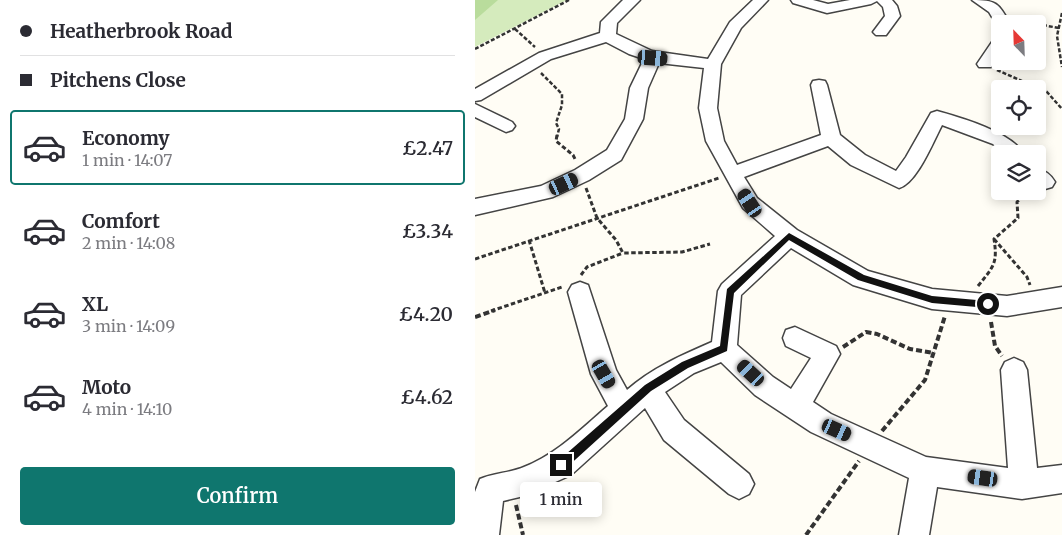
<!DOCTYPE html>
<meta charset="utf-8">
<style>
:root{--surface:#fff;--page:#f7f7f7;--text:#2b2b33;--muted:#7c7c81;--line:#e1e1e2;--accent:#0f766e}
body{margin:0;font-family:Merriweather,serif;background:var(--page);color:var(--text);height:100vh;display:flex;flex-direction:column;font-size:19px;white-space:nowrap}
*{box-sizing:border-box;margin:0}
p{font-size:16px;color:var(--muted)}
.icon{flex:none;width:28px;height:28px;fill:none;stroke:currentColor;stroke-width:2;stroke-linecap:round;stroke-linejoin:round}
.map{position:relative;flex:1;overflow:hidden}
.side{display:flex;flex-direction:column;background:var(--surface);width:475px}
.side>*{flex:none}
.top-card{display:grid;align-content:center;height:110px;padding:0 20px;background:var(--surface)}
.needle{width:32px;rotate:337deg}
.fabs{position:absolute;left:516px;top:15px;display:grid;gap:10px}
.fabs a{display:grid;place-items:center;width:55px;height:55px;border-radius:5px;background:var(--surface);box-shadow:0 2px 12px #0003;font-size:25px}
.end{position:absolute;width:22px;height:22px;margin:-11px;border:6px solid #111;background:#fff;box-shadow:0 0 0 2px #fff}
.from{border-radius:50%}
.bubble{position:absolute;height:35px;border-radius:5px;background:var(--surface);box-shadow:0 2px 12px #0003;font-size:16px;font-weight:600;line-height:35px;text-align:center}
.car{position:absolute;width:15px;height:30px;margin:-15px -8px;border-radius:6px;box-shadow:0 0 4px 1px #0007;background:linear-gradient(#222 24%,#8ab4d8 0 40%,#222 0 76%,#8ab4d8 0 86%,#222 0)}
.top-card b{display:flex;align-items:center;gap:18px;height:48px;font-size:19px}
.top-card b+b{border-top:1px solid var(--line)}
.top-card i{width:12px;height:12px;background:var(--text)}
ul{padding:0;list-style:none}
li{display:flex;align-items:center;gap:15px;height:75px;margin:0 10px 8px;padding:0 10px;border:2px solid transparent;border-radius:5px}
li div{flex:1}
li b{display:block;font-size:19px}
li em{font-style:normal;font-weight:600}
li.on{border-color:var(--accent)}
li>.icon{width:45px;height:45px;stroke-width:1.5}
.action{display:flex;gap:10px;margin-top:auto;padding:10px 20px}
.action a{flex:1;height:58px;border-radius:5px;background:var(--accent);color:#fff;font-size:20px;font-weight:600;line-height:58px;text-align:center}
main{display:flex;flex:1;min-height:0}
.map>svg:first-child{display:block}
</style>
<main>
<section class="side">
<div class="top-card">
<b><i class="from"></i>Heatherbrook Road</b>
<b><i></i>Pitchens Close</b>
</div>
<ul>
<li class="on"><svg class="icon" aria-label="car" viewBox="0 0 24 24"><path d="M5 17H2v-5l4-1 3-4h7l3 4 3 1v5h-3M9 17h6M6 11h13"/><circle cx="7" cy="17" r="2"/><circle cx="17" cy="17" r="2"/></svg><div><b>Economy</b><p>1 min · 14:07</p></div><em>£2.47</em></li>
<li><svg class="icon" aria-label="car" viewBox="0 0 24 24"><path d="M5 17H2v-5l4-1 3-4h7l3 4 3 1v5h-3M9 17h6M6 11h13"/><circle cx="7" cy="17" r="2"/><circle cx="17" cy="17" r="2"/></svg><div><b>Comfort</b><p>2 min · 14:08</p></div><em>£3.34</em></li>
<li><svg class="icon" aria-label="car" viewBox="0 0 24 24"><path d="M5 17H2v-5l4-1 3-4h7l3 4 3 1v5h-3M9 17h6M6 11h13"/><circle cx="7" cy="17" r="2"/><circle cx="17" cy="17" r="2"/></svg><div><b>XL</b><p>3 min · 14:09</p></div><em>£4.20</em></li>
<li><svg class="icon" aria-label="car" viewBox="0 0 24 24"><path d="M5 17H2v-5l4-1 3-4h7l3 4 3 1v5h-3M9 17h6M6 11h13"/><circle cx="7" cy="17" r="2"/><circle cx="17" cy="17" r="2"/></svg><div><b>Moto</b><p>4 min · 14:10</p></div><em>£4.62</em></li>
</ul>
<div class="action"><a>Confirm</a></div>
</section>
<div class="map">
<svg width="587" height="535" viewBox="0 0 587 535">
<rect width="100%" height="100%" fill="#fffdf5"/>
<path fill="#d5ebbd" d="M0,0H92L0,47Z"/>
<path fill="#b9dc9c" d="M0,0H23L0,20Z"/>
<g fill="none" stroke-linecap="round" stroke-linejoin="round">
<g stroke="#444" stroke-width="3">
<path id="minor" d="M148,0H165L142,23L141,34L177,51L233,59L255,22L278,0H293L266,28L246,64L242,108L249,141L262,165L346,135L336,85L338,81L344,80L350,81L352,85L365,135L390,155L421,171L431,157L456,113L462,111C487,118 536,132 549,154H528L518,144L467,125C458,142 442,183 424,188L376,165L353,146L269,177L282,198L322,230L393,271L457,289L532,296L587,287V307L532,316L457,309L378,285L316,248L266,295L262,345L298,377L316,389L336,358L311,346L308,338L311,330L320,327L361,346L365,354L338,402L356,414L451,457L533,468L526,370L530,362L539,358L548,362L552,370L562,468L587,465V493L547,499L462,487L454,535H424L434,478L336,432L280,395L246,362L219,373L190,392L209,420L274,474L279,484L274,494L264,499L254,494L189,440L170,408L96,475L49,496L28,501L24,535H0V492L5,479C19,473 35,473 49,467C82,454 106,429 133,406L116,374L93,292L97,285L105,282L113,285L141,370L152,390C177,368 207,355 237,342L243,291L247,284L300,236L268,208L231,141L224,108L229,68L184,63L173,88L168,119L146,160L114,180L78,197L0,215V199L66,186L100,170L132,150L150,119L155,88L169,59L154,54L131,42L76,59L6,100L0,101V89L64,53L125,33L126,22Z
M316,0H338L353,4L375,0H417L422,6L425,16L411,35H401L398,32L410,16L408,7L402,1L396,4L352,13L318,3Z
M497,0C521,0 524,3 535,24H525V28L523,27L514,12Z
M525,37C525,51 523,56 516,67H504L502,64L519,39Z
M0,104L37,122L40,126L37,130L31,132L0,117Z
M562,168C571,171 576,175 580,182L577,187L570,189L562,187Z"/>
</g>
<path stroke="#333" stroke-width="2.5" stroke-dasharray="4 2" stroke-linecap="butt" d="M587,13L582,36L587,67
M541,21L560,24
M562,24L584,28
M40,29L60,47
M0,49L94,0
M522,70L572,92L587,109
M66,73L87,94V105L81,123L84,129L82,137"/>
<path stroke="#333" stroke-width="3" stroke-dasharray="4.5 2.5" stroke-linecap="butt" d="M82,135L81,141L98,155L101,161
M111,188L122,218L141,240L148,253L207,252L235,244
M519,239L552,277L555,285
M54,240L70,293
M0,259L244,178
M106,275L112,267L148,253
M503,286C518,267 523,264 519,239L543,218L542,202L554,191
M16,311L87,287"/>
<path stroke="#333" stroke-width="4" stroke-dasharray="6 3" stroke-linecap="butt" d="M0,317L20,310
M516,322L520,346L527,356
M368,347L391,332L402,334L435,349L459,353
M407,431L450,380L470,316
M41,505L48,535
M331,535L384,461"/>
<use href="#minor" fill="#fff" fill-rule="evenodd"/>
</g>
<path fill="#111" d="M314,233L389,275L457,296L513,301L517,304L513,308L457,303L383,280L314,240L259,293L252,351L213,368L176,391L90,469L86,470L83,469L81,465L83,461L170,385L207,362L245,346L252,289Z"/>
</svg>
<div class="fabs">
<a><svg class="needle" viewBox="-14 -14 28 28"><path d="M0-13l5 13h-10z" fill="#e53935"/><path d="M0 13l5-13h-10z" fill="#7c7c81"/></svg></a>
<a><svg class="icon" aria-label="locate" viewBox="0 0 24 24"><circle cx="12" cy="12" r="6"/><path d="M12 2v4M12 18v4M2 12h4M18 12h4"/></svg></a>
<a><svg class="icon" aria-label="layers" viewBox="0 0 24 24"><path d="M12 4l9 5-9 5-9-5zM3 14l9 5 9-5"/></svg></a>
</div>
<i class="end from" style="left:513px;top:304px"></i>
<i class="end" style="left:86px;top:465px"></i>
<div class="bubble" style="left:45px;top:482px;width:82px">1 min</div>
<i class="car" style="left:178px;top:58px;rotate:95deg"></i>
<i class="car" style="left:89px;top:184px;rotate:65deg"></i>
<i class="car" style="left:275px;top:203px;rotate:327deg"></i>
<i class="car" style="left:276px;top:373px;rotate:313deg"></i>
<i class="car" style="left:129px;top:374px;rotate:150deg"></i>
<i class="car" style="left:362px;top:430px;rotate:114deg"></i>
<i class="car" style="left:508px;top:478px;rotate:278deg"></i>
</div>
</main>
